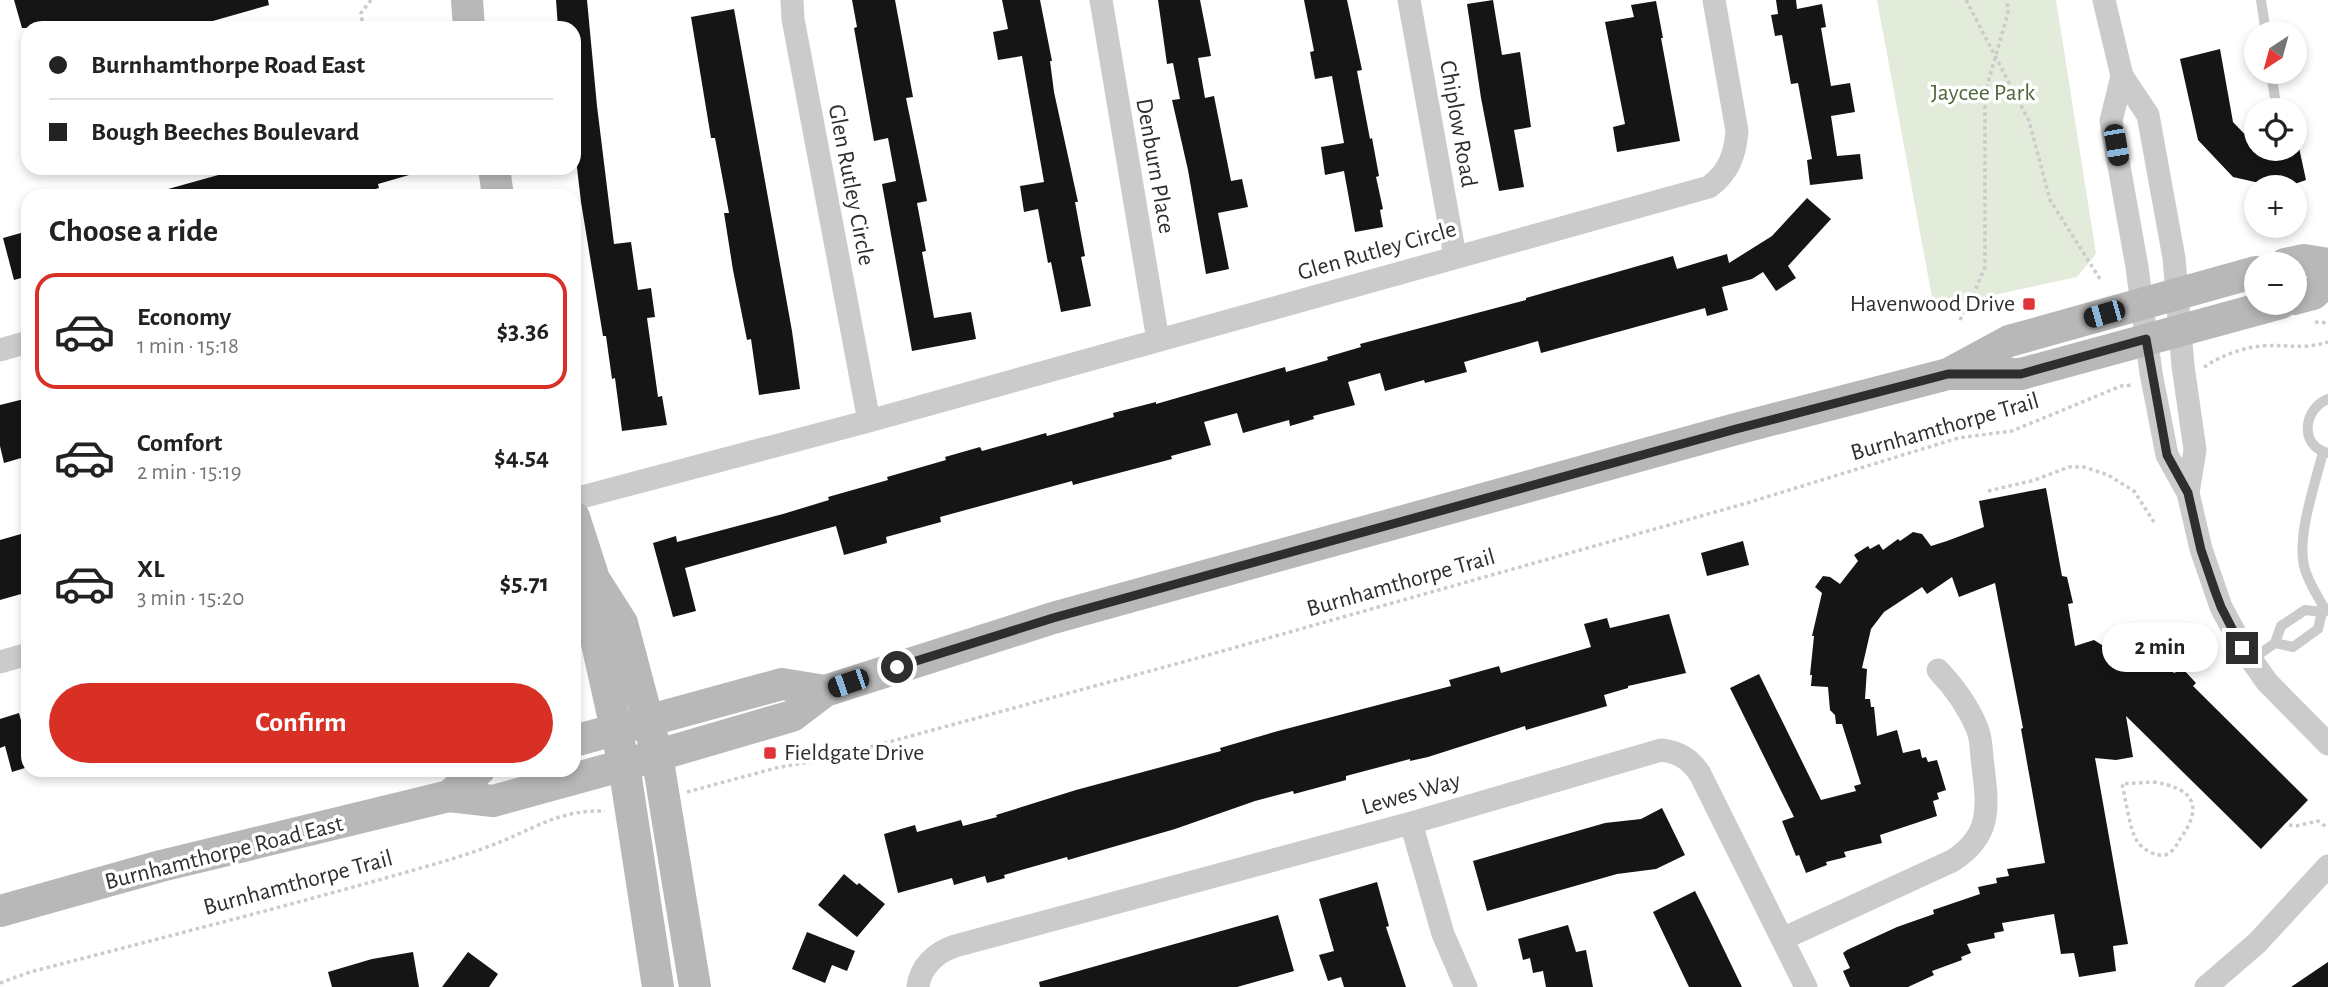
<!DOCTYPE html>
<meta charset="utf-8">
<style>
:root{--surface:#fff;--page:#f6f6f6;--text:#222;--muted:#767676;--line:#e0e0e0;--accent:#d93025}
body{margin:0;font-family:"Alegreya Sans",sans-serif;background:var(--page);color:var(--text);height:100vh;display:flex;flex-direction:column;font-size:26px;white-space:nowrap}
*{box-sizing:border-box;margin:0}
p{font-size:23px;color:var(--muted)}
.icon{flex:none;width:38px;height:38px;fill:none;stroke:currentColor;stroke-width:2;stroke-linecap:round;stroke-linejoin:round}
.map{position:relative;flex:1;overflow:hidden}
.panel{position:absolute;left:21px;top:189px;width:560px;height:588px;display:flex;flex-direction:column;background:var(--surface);border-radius:21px;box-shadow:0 4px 10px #0003}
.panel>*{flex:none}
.banner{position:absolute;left:21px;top:21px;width:560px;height:154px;border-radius:21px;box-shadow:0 4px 10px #0003;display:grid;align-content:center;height:154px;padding:0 28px;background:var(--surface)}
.needle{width:46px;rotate:216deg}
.buttons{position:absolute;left:2244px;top:21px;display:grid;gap:14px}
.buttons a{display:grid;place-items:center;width:63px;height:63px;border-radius:50%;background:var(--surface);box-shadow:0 4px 10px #0003;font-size:35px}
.end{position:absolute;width:32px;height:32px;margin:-16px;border:9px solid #2e2e2e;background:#fff;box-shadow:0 0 0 4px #fff}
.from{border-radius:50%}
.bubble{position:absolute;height:49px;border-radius:24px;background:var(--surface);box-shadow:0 4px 10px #0003;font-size:23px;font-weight:700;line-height:49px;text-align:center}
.car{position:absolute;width:21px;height:42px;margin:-21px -10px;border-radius:9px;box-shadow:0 0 5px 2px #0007;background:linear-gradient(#222 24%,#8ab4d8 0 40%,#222 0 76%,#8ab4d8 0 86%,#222 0)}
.banner b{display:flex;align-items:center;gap:24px;height:66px;font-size:26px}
.banner b+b{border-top:2px solid var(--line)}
.banner i{width:18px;height:18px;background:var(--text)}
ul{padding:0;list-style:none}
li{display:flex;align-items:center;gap:21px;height:116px;margin:0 14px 10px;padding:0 14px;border:4px solid transparent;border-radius:21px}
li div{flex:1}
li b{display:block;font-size:26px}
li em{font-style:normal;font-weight:700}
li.selected{border-color:var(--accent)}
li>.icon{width:63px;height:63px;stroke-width:1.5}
h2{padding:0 28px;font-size:32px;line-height:84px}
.button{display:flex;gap:14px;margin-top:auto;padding:14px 28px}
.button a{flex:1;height:80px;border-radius:42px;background:var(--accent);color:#fff;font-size:28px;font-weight:700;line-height:80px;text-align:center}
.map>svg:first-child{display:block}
.green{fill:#e3ebdb}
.building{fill:#151515}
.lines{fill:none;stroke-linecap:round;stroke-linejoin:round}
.path{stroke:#cbcbcb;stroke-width:3.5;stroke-dasharray:3.5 3.5;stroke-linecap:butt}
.lane{stroke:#cbcbcb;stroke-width:10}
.street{stroke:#cbcbcb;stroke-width:23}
.secondary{stroke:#b8b8b8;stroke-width:32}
.route{stroke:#2e2e2e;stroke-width:9}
.poi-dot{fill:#e03439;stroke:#fff;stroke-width:2.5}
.labels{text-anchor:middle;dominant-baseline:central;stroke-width:7;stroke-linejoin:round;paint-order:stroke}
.park-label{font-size:24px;fill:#4f683c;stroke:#fff}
.street-label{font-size:24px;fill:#2e2e2e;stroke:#fff}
.poi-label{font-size:24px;fill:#2e2e2e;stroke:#fff;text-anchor:end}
</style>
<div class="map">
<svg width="2328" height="987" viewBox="0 0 2328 987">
<rect width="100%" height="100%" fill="#fff"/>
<path class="green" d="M1877,0H2056L2096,254L2077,277L1934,308Z"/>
<path class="building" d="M14,0H268L269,5L188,28H22Z
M556,0H587L597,106L614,244L631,242L638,290L651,288L655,317L647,318L658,397L662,396L667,425L622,431L615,378L612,379L606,336H603L581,202L574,142V28H558Z
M852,0H895L913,97L906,98L927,201L917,203L926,251L922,252L934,318L971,312L976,339L912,351L882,184L896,181L888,138L874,141L854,28L857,27Z
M1002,0H1040L1052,61H1050L1054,92L1078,202H1075L1085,256L1081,257L1091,306L1061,312L1051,262L1048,263L1038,209L1024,212L1020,186L1044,182L1022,56L998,60L993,32L1008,29Z
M1158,0H1200L1211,56L1198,58L1205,98L1214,96L1231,181L1242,179L1248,207L1218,213L1229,269L1206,274L1188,170L1172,100L1180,99L1173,63L1167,64Z
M1304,0H1347L1362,70L1357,71L1370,139L1372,138L1379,176L1376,177L1383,209L1380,210L1383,227L1355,232L1344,171L1325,175L1321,147L1344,143L1332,76L1315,79L1310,52L1314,51Z
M1493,0L1502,55L1520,52L1531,127L1514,130L1524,187L1499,191L1481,98L1467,4Z
M1776,0H1796L1797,9L1822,4L1826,27L1821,28L1831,86L1850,83L1855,112L1831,116L1837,156L1860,154L1863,179L1810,185L1807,160L1812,159L1798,83L1791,84L1782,35L1775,36L1771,15L1778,14Z
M1656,1L1663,38H1661L1680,141L1617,152L1613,127L1625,124L1605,22L1634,17L1631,5Z
M734,9L792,331L800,389L759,395L751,339L747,340L733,270L724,213H729L715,138H711L691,17Z
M2220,49L2233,122L2256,146V149H2294V145L2298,143L2306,180L2286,187H2277L2233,177L2198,140L2180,59Z
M228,168H415L416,173L378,184L379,188L351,196H161V191L229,172Z
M1807,198L1831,219L1788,266L1796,278L1776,291L1763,272L1752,279L1722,287L1728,310L1707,316L1705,308L1541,353L1538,341L1464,362L1467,372L1425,383L1424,380L1385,391L1380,373L1348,382L1355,405L1313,416L1314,419L1290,426L1289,420L1243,433L1237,413L1204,422L1211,445L1171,456L1172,459L1073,485L1072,481L940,517L941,522L886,537L887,543L844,555L836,526L685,568L696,611L673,617L653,543L676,536L677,542L783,514L829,500L828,497L888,480L887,477L946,460L945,457L980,447L982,451L1046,433L1047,436L1114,417L1113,413L1156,402V404L1285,367L1286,372L1328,360L1327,357L1361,347L1360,344L1526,300V298L1673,256L1677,269L1727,254L1729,263L1772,236Z
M28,231V276L14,280L3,238Z
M28,398V432L22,433L28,456L4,463L0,446V405Z
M2046,488L2062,576L2067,577L2073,603L2068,604L2075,646L2094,640L2105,647L2136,642L2147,651L2151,650L2174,673L2183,669L2196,683L2193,686L2308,800L2261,849L2126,716L2133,757L2116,760L2095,758L2128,944L2113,946L2116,971L2079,977L2074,953L2061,954L2054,914L2002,923L2004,931L1994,933L1995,938L1967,944L1971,953L1961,957L1962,960L1932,971L1934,975L1908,987H1850L1843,971L1850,968L1843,953L1847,950L1897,927L1934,914L1933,910L1980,894L1978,887L1997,883L1996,878L2009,876L2007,869L2045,863L2021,729L2023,728L1995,583L1959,597L1952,577L1927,594L1922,587L1884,612L1871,629L1862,668L1867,669L1865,699H1870L1871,707H1874L1877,736L1897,730L1903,753L1920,749L1922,758L1926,757L1928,762L1937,760L1946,790L1937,793L1939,799L1933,801L1937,816L1880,835L1882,843L1844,852L1846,857L1826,862L1827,865L1806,873L1799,855L1796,856L1782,821L1794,817L1730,688L1759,674L1821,800L1856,791L1854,786L1861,784L1842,724H1836L1835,715L1830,710L1828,687L1811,686L1812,675H1810L1814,636H1812L1822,593L1815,587L1823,576L1830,577L1840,584L1858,561L1854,555L1868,546L1870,549L1879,544L1883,550L1898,539L1900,541L1913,532L1922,534L1931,546L1947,541L1984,527L1979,501Z
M28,532V592L0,600V540Z
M1743,541L1749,565L1707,576L1701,553Z
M1669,614L1686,673L1628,686V688L1604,695L1607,706L1526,730L1525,726L1428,757L1410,761V759L1346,776V780L1294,794L1293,791L1255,801L1175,829L1068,860L1067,857L1004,875L1005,878L987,883L985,876L954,885L952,878L898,893L884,834L915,825L917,832L961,820L963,826L997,817L996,815L1076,790L1221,751L1220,748L1278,731L1451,686L1449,680L1499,666L1501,673L1591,647L1584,624L1607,618L1610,628Z
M19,713L28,747V767L12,772L5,746L0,748V719Z
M1662,808L1685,855L1656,869L1617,874L1487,911L1473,861L1605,823L1641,819Z
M844,874L857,885L859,883L885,904L857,937L818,905Z
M1377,882L1389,926L1386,927L1406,987H1344L1341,977L1328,981L1319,955L1334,951L1319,899Z
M1695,891L1713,927L1742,987H1689L1653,912Z
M1278,915L1294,971L1237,987H1040L1039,982Z
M1568,925L1576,952L1586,950L1593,987H1546L1543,971L1533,973L1530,958L1523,960L1518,939Z
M807,932L855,951L847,971L832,965L825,983L792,969Z
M413,952L419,987H332L328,972L372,959Z
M468,952L498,974L489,987H442Z
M2328,962V987H2291Z"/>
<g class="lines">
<path class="path" d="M1966,0L2029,121L2050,200L2100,279
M363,28L361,13L371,0
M1960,320L1971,300L1985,267V93L2008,13L2007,0
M2315,322L2328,323
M2204,367C2221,356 2241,348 2261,346C2286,344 2302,350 2328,342
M1988,491L2035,480L2069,467H2084L2108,475L2134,491L2154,522
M2153,782C2194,788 2204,806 2180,839C2177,845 2172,853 2165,855C2156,857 2142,849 2137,841C2129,828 2126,799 2122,784Z
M687,792L776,768L830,758L1194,659L1747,503L1958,438L2012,431L2121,386L2133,385
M2289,825L2296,826L2318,821L2328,828
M0,983L30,972C169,936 308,901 445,861C465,855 486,848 505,840C542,824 563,810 605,811"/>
<path class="lane" d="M2261,0L2266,33
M2271,72L2276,105
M2328,399C2303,409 2299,446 2328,453
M2323,452C2315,485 2297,534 2304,566C2308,583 2318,596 2326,611
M2275,643L2293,647L2318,629L2322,612
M2251,660L2275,643L2281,626L2305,610L2322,612L2328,610"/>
<path class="street" d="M792,0L793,19L869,421
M1101,0L1158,340
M1409,0L1455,256
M2104,0L2122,76L2148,115L2174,258L2183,366L2195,450L2188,493
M2122,76L2111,121L2137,267L2151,373L2167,455L2188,493L2201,549L2221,607L2243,648L2267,682L2328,744
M0,350L28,342
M574,499L869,421L1709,187C1729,172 1735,155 1737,131L1714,0
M0,662L28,654
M1411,823L1443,934L1466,987
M1782,939L1952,861C1992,836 1988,807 1983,766C1981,754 1982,739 1977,728C1968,706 1954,687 1938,670
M918,987C920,967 936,952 955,946L1411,823L1661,750C1679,752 1690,759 1700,774L1806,987
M2206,987L2257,943L2328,866"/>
<path class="secondary" d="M467,0L469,28
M494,168L498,196
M2285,264L2304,260L2328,264
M2294,299L2313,294L2328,280
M1953,374H2021L2281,303
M574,517L594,579L622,623L657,755L695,987
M594,579V630L624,765L658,987
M574,741L782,684L825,691
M449,796L479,770
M0,911L161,866L449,796L493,801L624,765L792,716L825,691L1053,618L1736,429L1948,374L2009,341L2256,272"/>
</g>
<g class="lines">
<path class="route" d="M897,667L1053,618L1736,429L1948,374H2021L2146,339L2167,455L2188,493L2201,550L2215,591L2221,607L2242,648"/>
</g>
<g class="poi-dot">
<rect x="2022" y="297" width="14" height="14" rx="3.5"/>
<rect x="763" y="746" width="14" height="14" rx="3.5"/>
</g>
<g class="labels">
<g class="park-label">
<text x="1983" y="93">Jaycee Park</text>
</g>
<g class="street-label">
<text transform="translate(1458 124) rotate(80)">Chiplow Road</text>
<text transform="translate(1155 166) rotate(80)">Denburn Place</text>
<text transform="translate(851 185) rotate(79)">Glen Rutley Circle</text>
<text transform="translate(1377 251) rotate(-16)">Glen Rutley Circle</text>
<text transform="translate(1945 427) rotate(-16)">Burnhamthorpe Trail</text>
<text transform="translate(1401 583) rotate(-16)">Burnhamthorpe Trail</text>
<text transform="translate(1411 794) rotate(-16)">Lewes Way</text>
<text transform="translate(224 853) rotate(-14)">Burnhamthorpe Road East</text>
<text transform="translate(298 883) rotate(-15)">Burnhamthorpe Trail</text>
</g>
<g class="poi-label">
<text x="2015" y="304">Havenwood Drive</text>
<text x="784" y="753" text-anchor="start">Fieldgate Drive</text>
</g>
</g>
</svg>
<div class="buttons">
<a><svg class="needle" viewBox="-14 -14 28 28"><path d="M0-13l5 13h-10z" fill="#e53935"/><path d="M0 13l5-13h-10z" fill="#767676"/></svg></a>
<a><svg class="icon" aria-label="locate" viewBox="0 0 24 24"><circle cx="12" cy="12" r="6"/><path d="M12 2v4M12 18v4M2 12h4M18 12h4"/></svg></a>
<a>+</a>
<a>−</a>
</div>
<i class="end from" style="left:897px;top:667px"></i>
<i class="end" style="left:2242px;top:648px"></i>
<div class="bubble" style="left:2102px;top:623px;width:116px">2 min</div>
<i class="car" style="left:2116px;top:145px;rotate:170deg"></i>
<i class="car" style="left:2104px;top:314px;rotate:254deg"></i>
<i class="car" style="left:848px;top:683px;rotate:251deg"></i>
<div class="banner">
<b><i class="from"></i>Burnhamthorpe Road East</b>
<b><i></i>Bough Beeches Boulevard</b>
</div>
<section class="panel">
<h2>Choose a ride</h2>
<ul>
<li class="selected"><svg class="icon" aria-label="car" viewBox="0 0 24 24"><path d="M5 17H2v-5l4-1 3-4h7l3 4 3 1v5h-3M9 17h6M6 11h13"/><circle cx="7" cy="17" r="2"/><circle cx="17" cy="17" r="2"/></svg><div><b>Economy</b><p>1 min · 15:18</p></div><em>$3.36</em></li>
<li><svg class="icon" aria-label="car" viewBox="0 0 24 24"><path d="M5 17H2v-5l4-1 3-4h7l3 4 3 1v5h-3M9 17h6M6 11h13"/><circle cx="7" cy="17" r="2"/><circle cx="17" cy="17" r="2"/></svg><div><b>Comfort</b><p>2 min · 15:19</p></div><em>$4.54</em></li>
<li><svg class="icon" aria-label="car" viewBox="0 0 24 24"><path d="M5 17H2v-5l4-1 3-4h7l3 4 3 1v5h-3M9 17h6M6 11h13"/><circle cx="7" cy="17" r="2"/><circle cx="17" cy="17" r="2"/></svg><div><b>XL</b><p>3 min · 15:20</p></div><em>$5.71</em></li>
</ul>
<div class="button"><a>Confirm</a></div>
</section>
</div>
